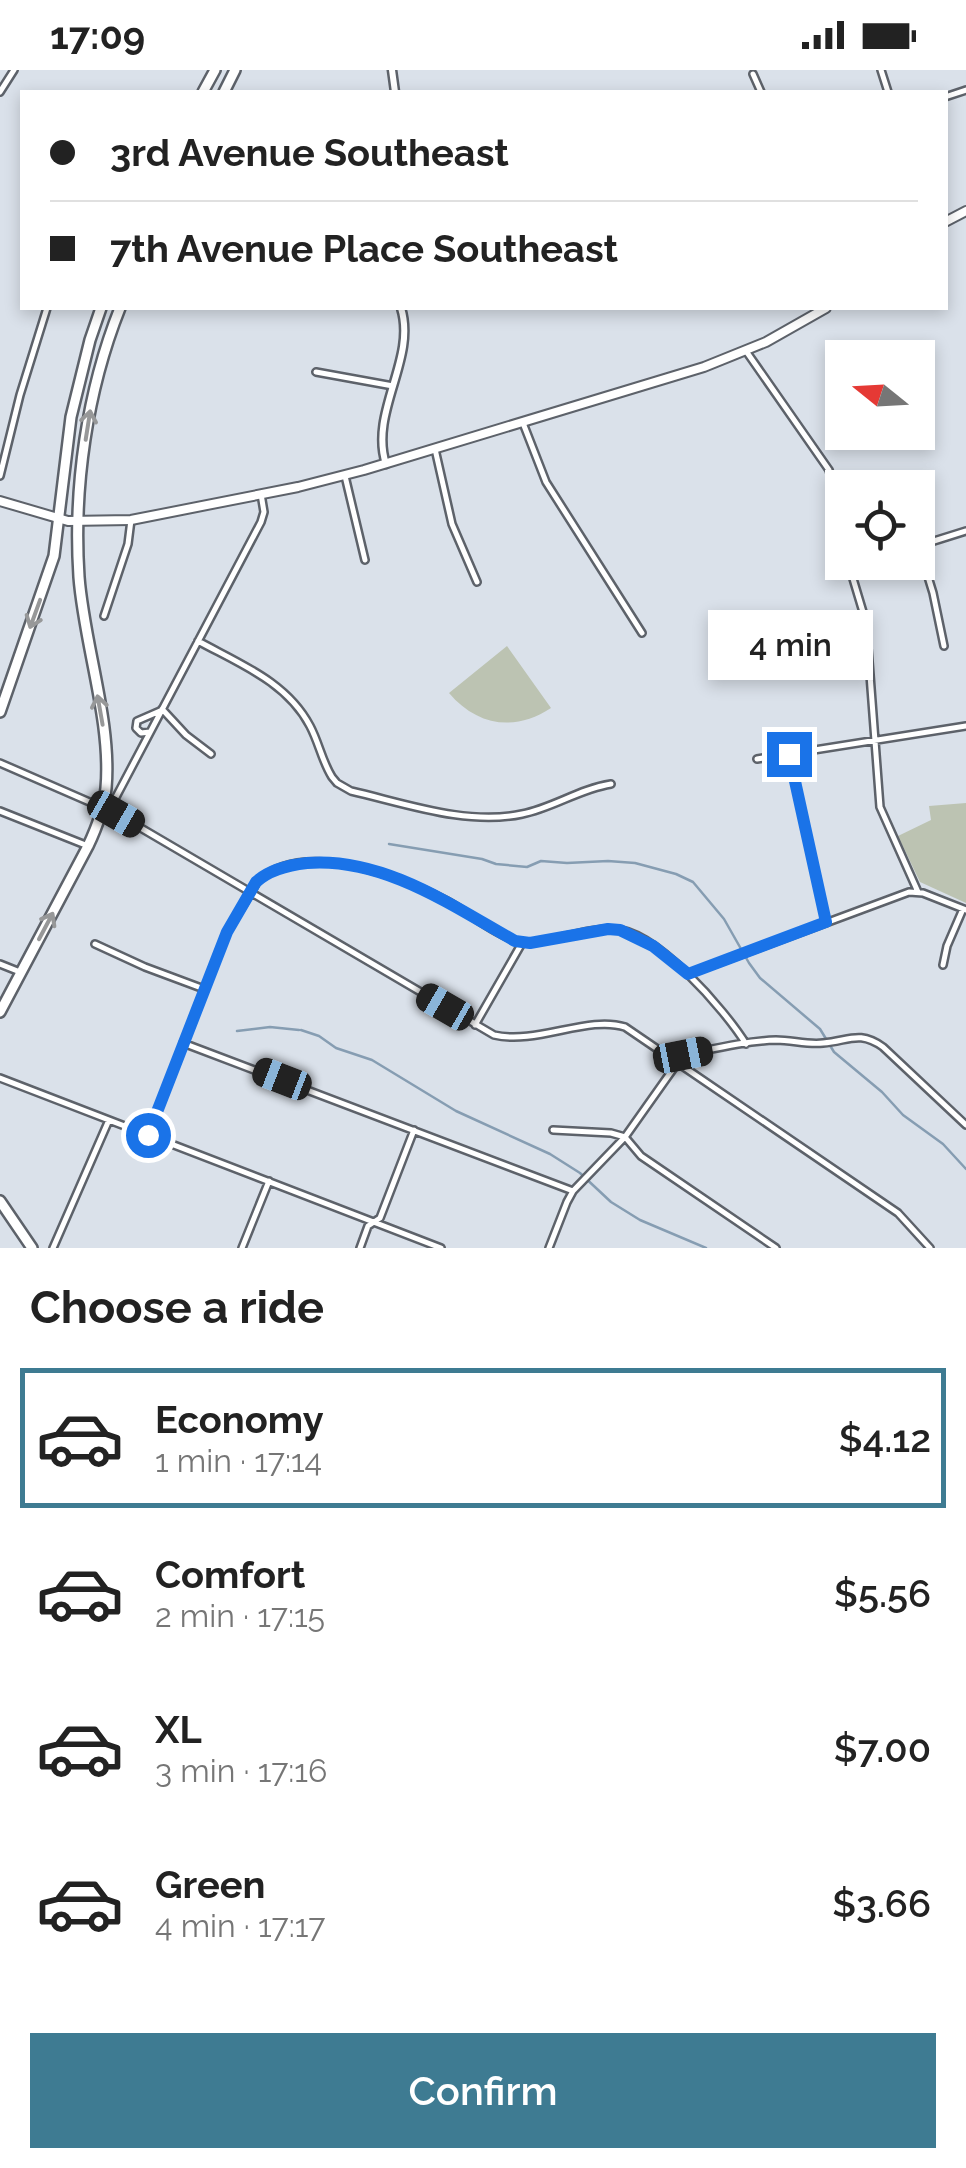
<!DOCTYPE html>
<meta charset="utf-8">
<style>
:root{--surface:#fff;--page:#f2f2f2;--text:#222;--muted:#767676;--line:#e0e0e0;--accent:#3e7b92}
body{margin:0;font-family:Raleway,sans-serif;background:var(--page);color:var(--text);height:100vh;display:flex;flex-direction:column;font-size:38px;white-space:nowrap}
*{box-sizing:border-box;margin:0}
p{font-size:32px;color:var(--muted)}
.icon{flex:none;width:55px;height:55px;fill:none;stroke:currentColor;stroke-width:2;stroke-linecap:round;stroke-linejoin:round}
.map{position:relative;height:1178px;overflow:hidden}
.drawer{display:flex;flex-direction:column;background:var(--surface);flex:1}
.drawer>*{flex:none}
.banner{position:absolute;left:20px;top:20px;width:928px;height:220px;border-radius:0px;box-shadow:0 5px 15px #0003;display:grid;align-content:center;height:220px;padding:0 30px;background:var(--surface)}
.needle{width:65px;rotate:288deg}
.tools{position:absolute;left:825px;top:270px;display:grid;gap:20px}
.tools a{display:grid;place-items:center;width:110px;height:110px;border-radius:0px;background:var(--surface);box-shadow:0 5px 15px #0003;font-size:50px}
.end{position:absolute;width:45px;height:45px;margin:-22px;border:12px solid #1a73e8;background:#fff;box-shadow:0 0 0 5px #fff}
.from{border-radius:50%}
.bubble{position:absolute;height:70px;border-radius:0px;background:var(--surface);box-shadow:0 5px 15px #0003;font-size:32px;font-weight:600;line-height:70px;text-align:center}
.car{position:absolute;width:30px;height:60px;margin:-30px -15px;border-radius:12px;box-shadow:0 0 8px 2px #0007;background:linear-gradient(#222 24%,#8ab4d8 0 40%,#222 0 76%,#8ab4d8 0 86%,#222 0)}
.banner b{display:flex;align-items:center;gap:35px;height:95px;font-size:38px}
.banner b+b{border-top:2px solid var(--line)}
.banner i{width:25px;height:25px;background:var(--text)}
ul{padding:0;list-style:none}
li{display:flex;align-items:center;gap:30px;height:140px;margin:0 20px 15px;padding:0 10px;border:5px solid transparent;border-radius:0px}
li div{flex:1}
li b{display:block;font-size:38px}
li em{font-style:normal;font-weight:600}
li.current{border-color:var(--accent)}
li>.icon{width:90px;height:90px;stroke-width:1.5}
h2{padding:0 30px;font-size:45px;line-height:120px}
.cta{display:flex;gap:20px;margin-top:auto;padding:20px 30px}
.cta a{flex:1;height:115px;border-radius:0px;background:var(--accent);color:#fff;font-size:40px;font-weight:600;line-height:115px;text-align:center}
.status{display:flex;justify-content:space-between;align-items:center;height:70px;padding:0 50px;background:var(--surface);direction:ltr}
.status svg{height:28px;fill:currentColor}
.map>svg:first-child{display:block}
.green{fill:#bcc3b2}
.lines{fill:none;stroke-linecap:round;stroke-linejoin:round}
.stream{stroke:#869db2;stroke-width:2.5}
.minor-casing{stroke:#5d626a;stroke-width:10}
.tertiary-casing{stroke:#5d626a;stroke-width:11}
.secondary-casing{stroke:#5d626a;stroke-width:12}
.primary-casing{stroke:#5d626a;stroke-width:14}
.minor{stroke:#fff;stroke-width:5}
.tertiary{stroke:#fff;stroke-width:6}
.secondary{stroke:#fff;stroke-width:8}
.primary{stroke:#fff;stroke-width:9}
.oneway{stroke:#979899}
.route{stroke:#1a73e8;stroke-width:12}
</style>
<div class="status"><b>17:09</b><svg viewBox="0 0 49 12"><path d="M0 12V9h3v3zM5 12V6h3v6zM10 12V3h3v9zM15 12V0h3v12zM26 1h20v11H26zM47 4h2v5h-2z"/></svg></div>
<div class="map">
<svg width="966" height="1178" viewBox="0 0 966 1178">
<rect width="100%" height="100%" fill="#dae1ea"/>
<path class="green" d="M507,576L551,638C515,662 477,656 449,623Z
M966,733V833L920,812L898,766L931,750L929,736Z"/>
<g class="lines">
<path class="stream" d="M389,774L482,789L496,794L527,797L541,791L567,793L608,791L635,793L676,804L693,812L724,849L749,893L760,908L820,959L834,982L882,1022L903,1045L943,1074L966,1099
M301,960L319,966L336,978L372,990L456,1041L550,1084L580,1103L611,1132L640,1150L706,1178
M237,961L270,957L299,960"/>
<defs>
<path id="minor" d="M881,0L888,22
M753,4L761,22
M0,22L14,0
M945,27L966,20
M746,281L829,400C838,425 835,452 842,477
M316,302L393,316
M523,353L546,412L642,563
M435,379L452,454L477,512
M0,406L20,325L47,238
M345,406L365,490
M897,408L900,418
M918,474L933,523L944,576
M918,476L966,461
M848,492L866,552L880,737L918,822
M104,546L128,474L131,450
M198,571C240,594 287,612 310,656C319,673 322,691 332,707L337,713L351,721C404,733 467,756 522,744C553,738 579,719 611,714
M162,639L186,665L211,684
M150,662L141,663L136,658L137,651L160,641
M789,684L826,852
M757,689L966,656
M0,693L117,744L494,965C537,975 588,945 625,957L898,1143L930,1178
M105,736L116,727L261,452L264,442L261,424
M0,741L88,776
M95,874L145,897L204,919
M0,894L20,902
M943,895L947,876L963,839
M688,904L909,822L923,823L966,840
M475,955L522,873
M183,973L573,1121
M0,1008L441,1178
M553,1060L611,1063L625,1067L641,1086L776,1178
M148,1065L227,862L257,812C302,768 401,806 447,831C471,844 495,865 522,873C553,873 583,858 614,859C656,860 725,940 746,974
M53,1178L109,1050
M242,1178L269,1111
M360,1178L368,1156L380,1148L414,1060
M549,1178L567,1132L573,1121L625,1067L683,985C713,979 745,971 776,970C792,970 808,975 823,973C849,971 859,960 883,977L966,1055"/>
<path id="tertiary" d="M392,0L395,22
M386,394C369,342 417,289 401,238"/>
<path id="secondary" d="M945,152L966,141
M0,431L68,451L131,450L298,417L364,400L704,297L766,272L826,238"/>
<path id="primary" d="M203,22L215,0
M224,22L235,0
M0,642L54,486L71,347L90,270L101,238
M0,942L88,776C97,757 104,739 106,718C112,652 84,574 79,507C73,417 87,321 120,238
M0,1131L32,1178"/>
</defs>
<use href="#minor" class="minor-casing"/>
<use href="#tertiary" class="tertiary-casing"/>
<use href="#secondary" class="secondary-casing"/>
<use href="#primary" class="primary-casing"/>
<use href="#minor" class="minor"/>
<use href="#tertiary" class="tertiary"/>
<use href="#secondary" class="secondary"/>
<use href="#primary" class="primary"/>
</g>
<defs><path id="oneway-shaft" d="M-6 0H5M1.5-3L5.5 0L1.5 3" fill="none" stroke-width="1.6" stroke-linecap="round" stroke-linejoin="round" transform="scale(2.5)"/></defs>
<g class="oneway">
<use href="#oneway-shaft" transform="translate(88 355) rotate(-81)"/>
<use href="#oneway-shaft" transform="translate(35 544) rotate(110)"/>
<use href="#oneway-shaft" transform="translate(100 640) rotate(-100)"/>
<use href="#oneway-shaft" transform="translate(46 856) rotate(-62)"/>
</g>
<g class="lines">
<path class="route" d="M148,1065L227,862L256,812C270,799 289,795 307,793C383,787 451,835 515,871L530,873L608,859L620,860L653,876L688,904L826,852L789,684"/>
</g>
</svg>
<div class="tools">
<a><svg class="needle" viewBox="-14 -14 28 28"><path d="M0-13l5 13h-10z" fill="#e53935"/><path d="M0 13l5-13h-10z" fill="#767676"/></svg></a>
<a><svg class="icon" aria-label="locate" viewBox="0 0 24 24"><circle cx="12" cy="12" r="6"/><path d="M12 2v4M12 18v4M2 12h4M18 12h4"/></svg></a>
</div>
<i class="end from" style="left:148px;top:1065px"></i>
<i class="end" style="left:789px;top:684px"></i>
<div class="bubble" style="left:708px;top:540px;width:165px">4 min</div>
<i class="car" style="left:116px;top:744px;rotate:120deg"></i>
<i class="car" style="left:445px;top:937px;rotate:300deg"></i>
<i class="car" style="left:683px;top:985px;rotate:79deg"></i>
<i class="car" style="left:282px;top:1009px;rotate:291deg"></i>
<div class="banner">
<b><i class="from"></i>3rd Avenue Southeast</b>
<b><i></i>7th Avenue Place Southeast</b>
</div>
</div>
<section class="drawer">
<h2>Choose a ride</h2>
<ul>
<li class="current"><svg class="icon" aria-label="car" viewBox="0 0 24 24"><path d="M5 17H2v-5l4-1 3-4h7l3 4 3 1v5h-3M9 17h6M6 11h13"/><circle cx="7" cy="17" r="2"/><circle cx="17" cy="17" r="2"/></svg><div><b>Economy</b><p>1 min · 17:14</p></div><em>$4.12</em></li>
<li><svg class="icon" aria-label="car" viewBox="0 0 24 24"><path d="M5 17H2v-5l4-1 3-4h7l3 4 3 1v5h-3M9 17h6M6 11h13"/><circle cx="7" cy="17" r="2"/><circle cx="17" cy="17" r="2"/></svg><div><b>Comfort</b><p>2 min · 17:15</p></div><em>$5.56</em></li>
<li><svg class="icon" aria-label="car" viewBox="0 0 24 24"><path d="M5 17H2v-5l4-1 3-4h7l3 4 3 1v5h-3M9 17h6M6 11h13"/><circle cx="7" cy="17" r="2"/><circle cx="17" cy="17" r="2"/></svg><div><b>XL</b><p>3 min · 17:16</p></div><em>$7.00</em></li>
<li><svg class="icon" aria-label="car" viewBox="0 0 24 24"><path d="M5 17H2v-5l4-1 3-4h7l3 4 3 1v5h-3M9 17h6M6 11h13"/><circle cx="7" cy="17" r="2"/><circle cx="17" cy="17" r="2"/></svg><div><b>Green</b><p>4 min · 17:17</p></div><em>$3.66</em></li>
</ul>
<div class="cta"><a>Confirm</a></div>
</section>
